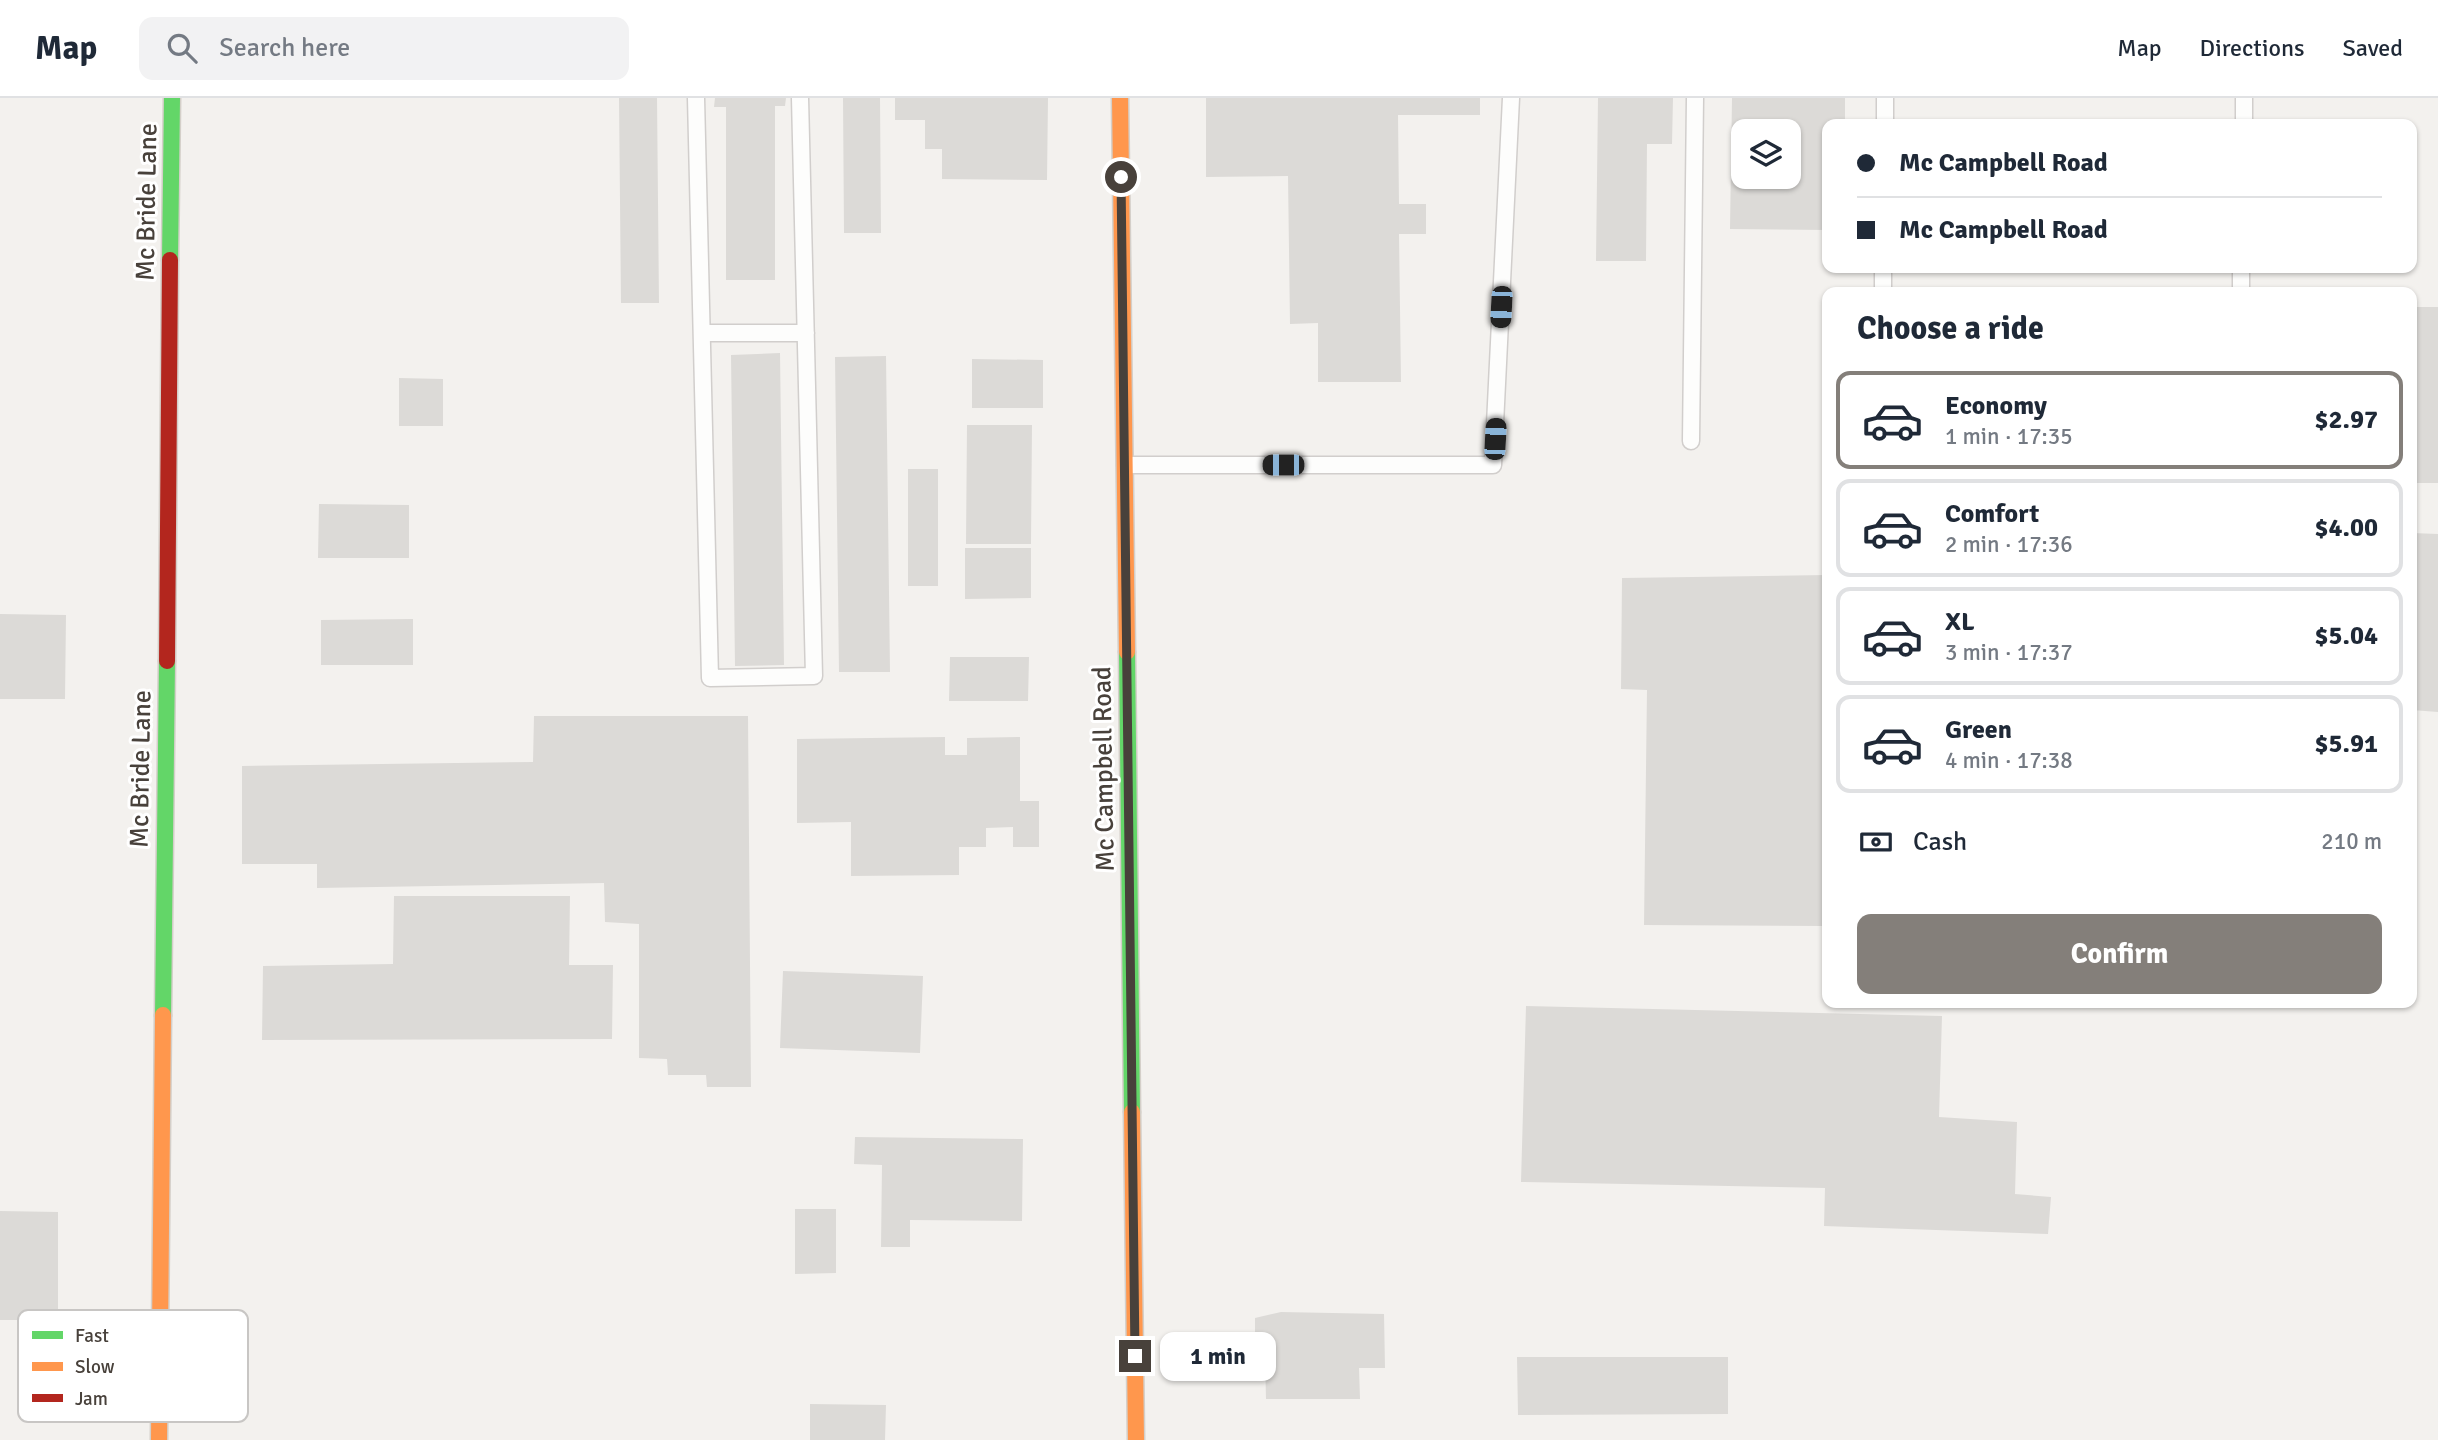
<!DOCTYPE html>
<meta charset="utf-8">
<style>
:root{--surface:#fff;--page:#f2f2f3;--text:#1f2937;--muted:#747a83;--line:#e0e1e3;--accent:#847f7a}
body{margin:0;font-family:Signika,sans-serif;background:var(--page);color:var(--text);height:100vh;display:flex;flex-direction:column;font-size:26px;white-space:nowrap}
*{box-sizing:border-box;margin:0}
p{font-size:23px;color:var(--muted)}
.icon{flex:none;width:38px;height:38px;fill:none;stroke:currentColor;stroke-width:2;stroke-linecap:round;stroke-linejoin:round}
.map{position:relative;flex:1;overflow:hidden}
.side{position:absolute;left:1822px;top:189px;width:595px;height:721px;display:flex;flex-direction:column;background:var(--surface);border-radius:14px;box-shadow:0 2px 5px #0004}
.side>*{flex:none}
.banner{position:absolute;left:1822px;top:21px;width:595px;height:154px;border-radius:14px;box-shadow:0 2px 5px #0004;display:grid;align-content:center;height:154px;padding:0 35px;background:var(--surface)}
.fabs{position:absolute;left:1731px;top:21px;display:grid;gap:14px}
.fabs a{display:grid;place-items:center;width:70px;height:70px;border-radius:14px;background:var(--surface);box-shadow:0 2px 5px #0004;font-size:35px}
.end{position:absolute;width:32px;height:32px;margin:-16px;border:9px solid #48413b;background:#fff;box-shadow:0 0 0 4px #fff}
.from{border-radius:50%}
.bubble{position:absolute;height:49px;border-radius:14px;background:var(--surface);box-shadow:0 2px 5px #0004;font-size:23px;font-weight:700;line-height:49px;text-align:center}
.car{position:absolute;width:21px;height:42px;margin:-21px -10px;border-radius:9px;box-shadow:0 0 5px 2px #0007;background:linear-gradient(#222 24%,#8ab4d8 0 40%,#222 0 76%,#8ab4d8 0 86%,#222 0)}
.banner b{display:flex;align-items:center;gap:24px;height:66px;font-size:26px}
.banner b+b{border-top:2px solid var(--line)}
.banner i{width:18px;height:18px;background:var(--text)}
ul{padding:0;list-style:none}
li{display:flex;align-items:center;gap:21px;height:98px;margin:0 14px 10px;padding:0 21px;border:4px solid var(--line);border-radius:14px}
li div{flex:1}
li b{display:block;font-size:26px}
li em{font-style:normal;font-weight:700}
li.on{border-color:var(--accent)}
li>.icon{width:63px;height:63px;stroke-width:1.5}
h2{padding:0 35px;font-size:32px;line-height:84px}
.pay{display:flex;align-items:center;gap:18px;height:77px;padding:0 35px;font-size:26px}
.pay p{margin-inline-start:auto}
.primary-button{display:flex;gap:14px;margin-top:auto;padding:14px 35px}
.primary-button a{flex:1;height:80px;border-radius:14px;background:var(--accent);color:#fff;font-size:28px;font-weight:700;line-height:80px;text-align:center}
header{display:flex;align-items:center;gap:42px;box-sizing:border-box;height:98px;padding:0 35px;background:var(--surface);border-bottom:2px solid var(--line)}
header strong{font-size:33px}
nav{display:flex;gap:38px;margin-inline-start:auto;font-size:24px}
.search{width:490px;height:63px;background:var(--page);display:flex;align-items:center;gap:18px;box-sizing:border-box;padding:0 24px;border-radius:14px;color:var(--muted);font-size:26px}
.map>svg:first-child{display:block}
.building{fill:#dcdad7;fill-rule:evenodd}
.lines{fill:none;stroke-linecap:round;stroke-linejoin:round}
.lane-casing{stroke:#d1cecc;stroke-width:19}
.fast-casing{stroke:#d4cfc9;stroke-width:19}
.slow-casing{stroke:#d4cfc9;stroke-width:19}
.jam-casing{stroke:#d4cfc9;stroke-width:19}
.lane{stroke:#fdfdfc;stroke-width:16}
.fast{stroke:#63d668;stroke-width:16}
.slow{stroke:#ff974d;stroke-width:16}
.jam{stroke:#b3261e;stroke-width:16}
.route{stroke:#48413b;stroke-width:9}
.labels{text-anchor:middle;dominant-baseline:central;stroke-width:6;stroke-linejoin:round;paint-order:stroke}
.street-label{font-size:26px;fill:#48413b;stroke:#fff}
.key{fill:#fff;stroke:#c8c6c4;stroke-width:2}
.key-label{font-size:19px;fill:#48413b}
</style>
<header>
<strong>Map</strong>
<div class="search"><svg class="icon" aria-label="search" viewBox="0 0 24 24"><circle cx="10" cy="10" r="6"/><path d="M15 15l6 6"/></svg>Search here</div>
<nav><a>Map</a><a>Directions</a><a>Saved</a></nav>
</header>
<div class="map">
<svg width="2438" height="1342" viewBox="0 0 2438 1342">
<rect width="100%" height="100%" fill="#f3f1ee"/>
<path class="building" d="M619,0H657L659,205H621Z
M715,0H786L785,8H775V182H726V9H714Z
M843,0H880L881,135H844Z
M895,0H1048L1047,82L942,81V51H925V22H895Z
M1206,0H1480V17H1398L1399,106H1426V136H1399L1401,284H1318V225L1290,226L1288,78L1206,79Z
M1598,0H1673L1672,46H1647L1646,163H1596Z
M1732,0H1845V26H1827V132L1730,131ZM1743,33H1788V79H1743Z
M2412,209H2438V385H2412Z
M780,255L784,567L735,568L731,257Z
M886,258L890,574H839L835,259Z
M972,261L1043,262V310H972Z
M399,280L443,281V328H399Z
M967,327H1032L1031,446H966Z
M908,371H938V488H908Z
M319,406L409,407V460H318Z
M2412,435L2438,436V614L2412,612Z
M965,450H1031V500L965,501Z
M1827,477L1823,828L1644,827L1647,592L1621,591L1622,480Z
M0,516L66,517L65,601H0Z
M413,521V567H321V522Z
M950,559H1029L1028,603H949Z
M534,618H748L751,989H707L706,977H668L667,961L639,960V826L605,824L604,785L317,790V766H242V668L533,664Z
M945,639V657H967V640L1020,639V703H1039V749H1013V729L986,730V749H959V777L851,778V724L797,725V641Z
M394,798H570L569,867H613L612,941L262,942L263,868L393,866Z
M783,873L923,878L920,955L780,950Z
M1526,908L1942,918L1939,1019L2017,1024L2015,1096L2051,1099L2048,1136L1824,1128L1825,1090L1521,1084Z
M855,1039L1023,1041L1022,1123L910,1122V1149H881L882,1067L854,1066Z
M795,1111H836V1175L795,1176Z
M0,1113L58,1114V1222H0Z
M1281,1214L1384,1216L1385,1270H1359L1360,1301H1266L1265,1261H1255V1220Z
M1517,1259H1728V1316L1518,1317Z
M810,1306L886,1307L885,1342H810Z"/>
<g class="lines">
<defs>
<path id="lane" d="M696,0L710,580L814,578L800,0
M1885,26V0
M2244,26V0
M1883,194V170
M2241,194V170
M702,235H806
M1691,343L1695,0
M1125,367H1493L1511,0"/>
<path id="fast" d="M170,162L172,0
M1127,554L1132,1014
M163,917L167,563"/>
<path id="slow" d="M1120,0L1127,554
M1132,1014L1136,1342
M159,1342L163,917"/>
<path id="jam" d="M167,563L170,162"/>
</defs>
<use href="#lane" class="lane-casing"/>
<use href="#fast" class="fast-casing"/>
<use href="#slow" class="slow-casing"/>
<use href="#jam" class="jam-casing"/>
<use href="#lane" class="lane"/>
<use href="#fast" class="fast"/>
<use href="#slow" class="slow"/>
<use href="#jam" class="jam"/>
</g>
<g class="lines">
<path class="route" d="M1121,79L1135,1258"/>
</g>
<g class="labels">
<g class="street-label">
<text transform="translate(147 104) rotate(-89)">Mc Bride Lane</text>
<text transform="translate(141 671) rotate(-89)">Mc Bride Lane</text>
<text transform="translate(1104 671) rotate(-91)">Mc Campbell Road</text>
</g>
</g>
<rect x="18" y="1212" width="230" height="112" rx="10" class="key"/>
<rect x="32" y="1233" width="31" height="8" fill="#63d668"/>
<rect x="32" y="1264" width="31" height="9" fill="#ff974d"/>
<rect x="32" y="1296" width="31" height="8" fill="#b3261e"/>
<g class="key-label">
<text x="75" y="1244">Fast</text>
<text x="75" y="1275">Slow</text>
<text x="75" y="1307">Jam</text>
</g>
</svg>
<div class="fabs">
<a><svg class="icon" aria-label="layers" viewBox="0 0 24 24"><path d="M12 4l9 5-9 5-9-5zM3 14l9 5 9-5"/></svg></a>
</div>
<i class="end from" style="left:1121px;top:79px"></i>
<i class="end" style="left:1135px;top:1258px"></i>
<div class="bubble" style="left:1160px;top:1234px;width:116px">1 min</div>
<i class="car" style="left:1501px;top:209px;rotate:183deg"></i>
<i class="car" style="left:1495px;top:341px;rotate:3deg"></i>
<i class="car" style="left:1283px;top:367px;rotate:270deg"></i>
<div class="banner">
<b><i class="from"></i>Mc Campbell Road</b>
<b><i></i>Mc Campbell Road</b>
</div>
<section class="side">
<h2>Choose a ride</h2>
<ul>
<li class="on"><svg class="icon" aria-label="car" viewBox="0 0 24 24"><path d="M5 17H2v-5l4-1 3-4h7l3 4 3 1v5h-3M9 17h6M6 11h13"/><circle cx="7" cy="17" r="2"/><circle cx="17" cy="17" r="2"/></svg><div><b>Economy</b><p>1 min · 17:35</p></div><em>$2.97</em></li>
<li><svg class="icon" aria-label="car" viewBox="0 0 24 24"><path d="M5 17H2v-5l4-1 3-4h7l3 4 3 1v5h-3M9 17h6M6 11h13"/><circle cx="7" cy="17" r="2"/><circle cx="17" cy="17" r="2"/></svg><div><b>Comfort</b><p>2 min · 17:36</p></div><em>$4.00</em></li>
<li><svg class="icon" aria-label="car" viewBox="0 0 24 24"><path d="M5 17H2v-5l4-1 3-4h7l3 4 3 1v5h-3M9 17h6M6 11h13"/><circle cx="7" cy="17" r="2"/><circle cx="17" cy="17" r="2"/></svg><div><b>XL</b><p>3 min · 17:37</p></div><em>$5.04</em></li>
<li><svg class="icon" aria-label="car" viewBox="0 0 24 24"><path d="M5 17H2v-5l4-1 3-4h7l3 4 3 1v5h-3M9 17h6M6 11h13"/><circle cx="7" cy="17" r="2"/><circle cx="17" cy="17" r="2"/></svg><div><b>Green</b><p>4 min · 17:38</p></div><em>$5.91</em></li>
</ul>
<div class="pay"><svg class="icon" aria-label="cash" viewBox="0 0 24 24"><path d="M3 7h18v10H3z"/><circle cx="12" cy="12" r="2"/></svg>Cash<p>210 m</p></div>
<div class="primary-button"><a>Confirm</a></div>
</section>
</div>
